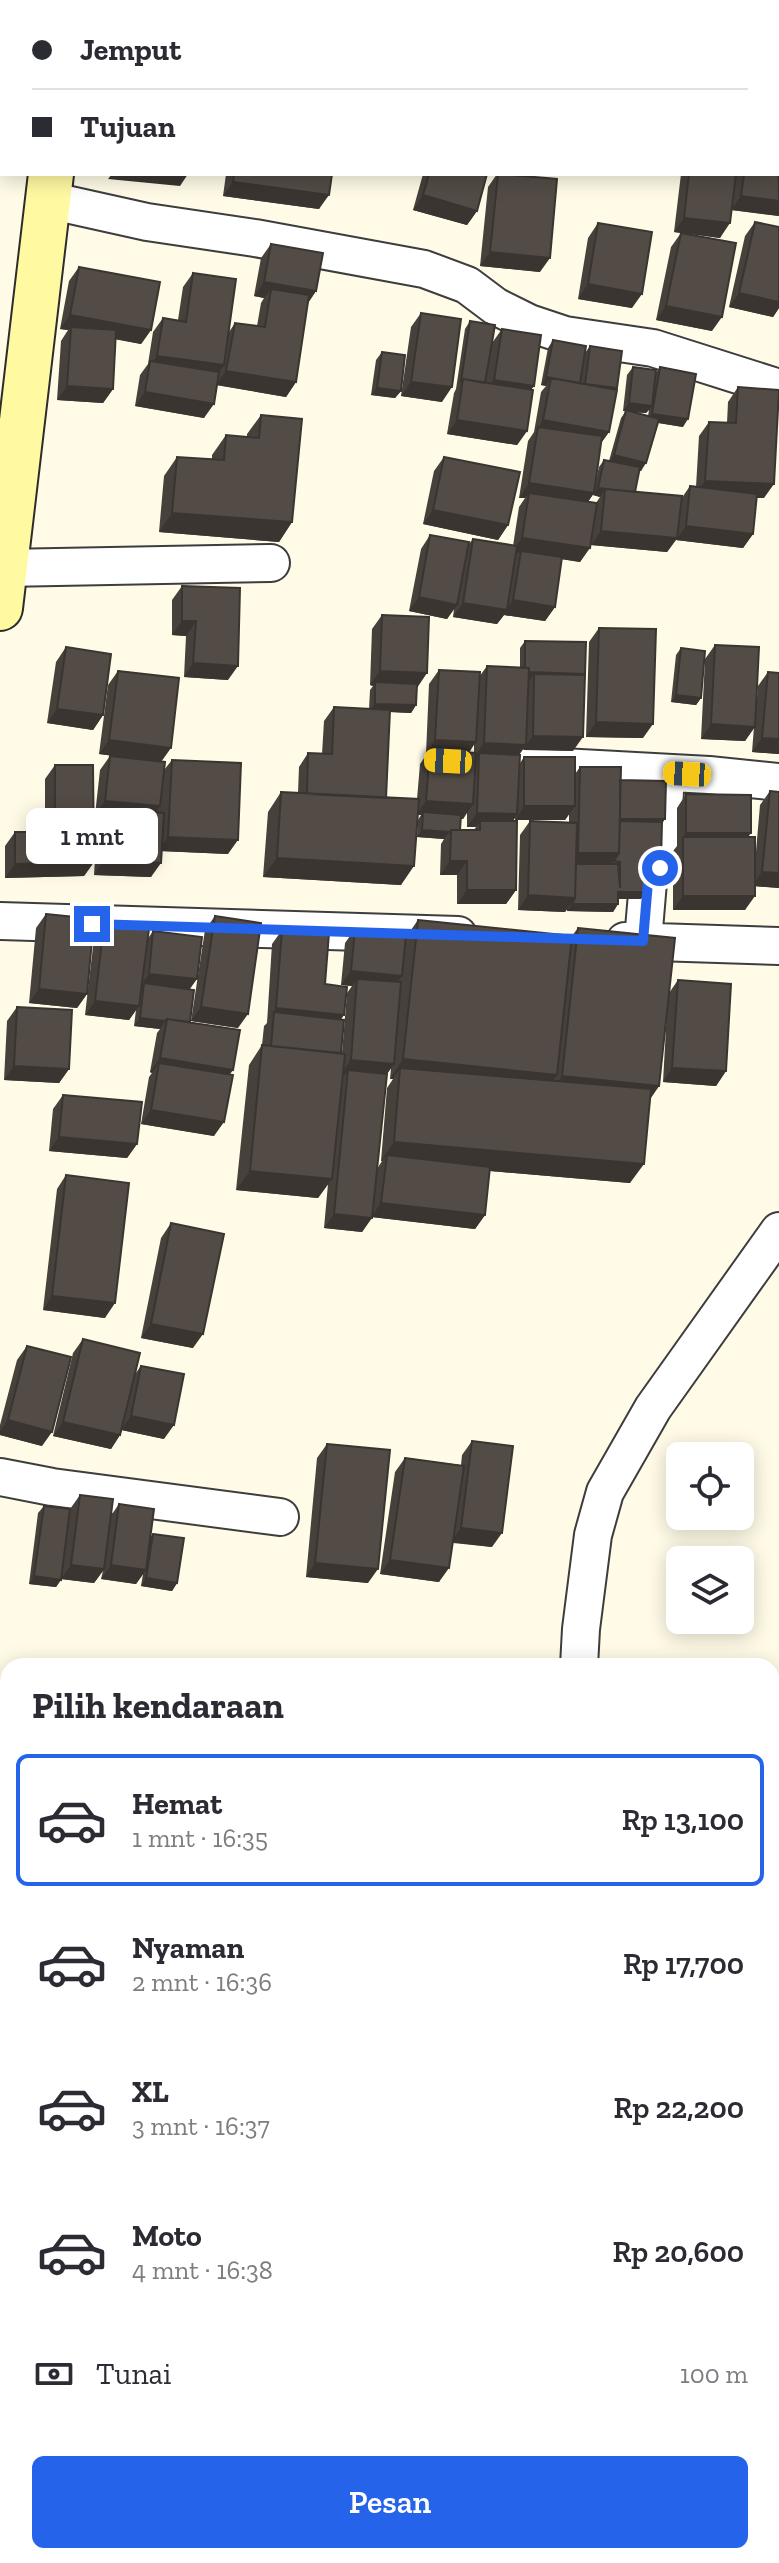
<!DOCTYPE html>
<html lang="id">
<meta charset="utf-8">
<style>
:root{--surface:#fff;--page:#f2f2f3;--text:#2b2b33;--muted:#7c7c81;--line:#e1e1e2;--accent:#2563eb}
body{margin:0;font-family:"Zilla Slab",serif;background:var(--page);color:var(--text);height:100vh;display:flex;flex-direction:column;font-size:30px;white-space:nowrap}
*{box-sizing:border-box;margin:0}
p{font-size:26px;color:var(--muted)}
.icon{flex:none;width:44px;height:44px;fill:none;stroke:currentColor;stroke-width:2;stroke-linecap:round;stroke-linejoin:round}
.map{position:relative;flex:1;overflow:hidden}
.drawer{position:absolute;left:0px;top:1658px;width:780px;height:906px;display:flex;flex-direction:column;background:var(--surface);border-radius:24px 24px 0 0;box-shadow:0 4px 20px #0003}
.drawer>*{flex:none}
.top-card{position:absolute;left:0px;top:0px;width:780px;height:176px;box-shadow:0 4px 20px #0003;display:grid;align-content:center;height:176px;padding:0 32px;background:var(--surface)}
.controls{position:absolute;left:666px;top:1442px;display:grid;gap:16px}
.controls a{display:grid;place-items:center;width:88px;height:88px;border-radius:12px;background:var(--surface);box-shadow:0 4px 20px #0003;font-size:40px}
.end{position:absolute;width:36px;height:36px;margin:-18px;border:10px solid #2563eb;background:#fff;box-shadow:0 0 0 4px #fff}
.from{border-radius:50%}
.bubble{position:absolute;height:56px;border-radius:12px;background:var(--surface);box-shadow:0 4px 20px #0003;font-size:26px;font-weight:600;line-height:56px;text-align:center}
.car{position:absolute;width:24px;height:48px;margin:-24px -12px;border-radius:10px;box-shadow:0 0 6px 2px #0007;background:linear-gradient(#f5c518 24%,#345 0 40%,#f5c518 0 76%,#345 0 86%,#f5c518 0)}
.top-card b{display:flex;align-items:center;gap:28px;height:76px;font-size:30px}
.top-card b+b{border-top:2px solid var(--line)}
.top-card i{width:20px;height:20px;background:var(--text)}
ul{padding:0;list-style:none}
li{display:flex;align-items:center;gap:24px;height:132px;margin:0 16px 12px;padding:0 16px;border:4px solid transparent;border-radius:12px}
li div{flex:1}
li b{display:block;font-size:30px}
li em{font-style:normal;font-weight:600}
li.on{border-color:var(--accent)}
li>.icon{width:72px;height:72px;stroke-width:1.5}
h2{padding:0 32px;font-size:36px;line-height:96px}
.pay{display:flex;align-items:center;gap:20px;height:88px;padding:0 32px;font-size:30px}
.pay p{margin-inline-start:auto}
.cta{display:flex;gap:16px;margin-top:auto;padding:16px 32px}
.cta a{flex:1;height:92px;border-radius:12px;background:var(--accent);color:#fff;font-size:32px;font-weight:600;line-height:92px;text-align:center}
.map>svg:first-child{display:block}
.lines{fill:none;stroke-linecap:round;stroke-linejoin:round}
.minor-casing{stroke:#3d3d3d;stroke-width:40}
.secondary-casing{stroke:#2c2c2c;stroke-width:48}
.minor{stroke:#fff;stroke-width:36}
.secondary{stroke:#fff9a2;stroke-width:44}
.wall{fill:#47413c;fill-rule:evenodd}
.shaded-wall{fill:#3a3531}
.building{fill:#534c46;stroke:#3a3531;stroke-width:2}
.route{stroke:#2563eb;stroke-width:10}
</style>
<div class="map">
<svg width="779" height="2563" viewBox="0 0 779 2563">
<rect width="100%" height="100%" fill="#fffbe7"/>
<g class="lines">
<defs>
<path id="minor" d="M48,200L147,222L255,238L424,269L467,285L495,306L529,323L565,335L653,348L779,388
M4,568L271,563
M525,765L709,775L779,782
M0,921L458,935
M625,941L779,946
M643,941L648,882L661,863L666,773
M0,1477L52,1487L280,1517
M579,1666L581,1629L593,1535L605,1492L653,1408L779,1231
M0,1937H8
M0,2246L8,2248
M0,2413L8,2416
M569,2556V2563"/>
<path id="secondary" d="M67,2L68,0
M0,608L51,174"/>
</defs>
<use href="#minor" class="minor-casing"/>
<use href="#secondary" class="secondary-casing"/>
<use href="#minor" class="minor"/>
<use href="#secondary" class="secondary"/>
</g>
<path class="wall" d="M779,48V216L732,210L720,238L685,233L712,331L656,320L671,247L681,233L674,232L681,174H778Z
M226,174H332L319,209L223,196Z
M423,174H487L477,211L467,225L413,210Z
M497,174H509L540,272L480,266L488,187Z
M755,222L779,227V308L773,317L729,307L745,236Z
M598,223L632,308L578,299L588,238Z
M271,244L316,291L308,303L296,382L286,397L217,385L204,418L135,406L140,375L148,364L153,332L163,318L178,320L183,287L193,273L229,332L235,323L257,326L261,303L264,298L254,296L261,258Z
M79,267L151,330L141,344L116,339L113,389L103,403L57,400L61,341L68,330L60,329L69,281Z
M421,313L442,402L401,396L411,327Z
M470,321L492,343L502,329L531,390L527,431L517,445L447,434L454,393L456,389L465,329Z
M553,340L585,353L590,346L616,389L609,432L601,443L594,489L599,467L604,460L609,461L621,418L626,411H623L627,375L633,367L655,374L660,367L683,427L658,423L641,471L639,470L635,492L681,499L690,486L696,487L699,436L709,422L727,423L728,402L738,387L764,498H757L753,534L743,548L676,540L667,552L591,545L580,562L562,559L555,607L545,621L504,615L497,624L453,617L454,609L447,619L409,611L421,549L430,535L468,545L473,539L513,546L519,507L525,498H519L528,441L534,432L541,392L546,386L541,385L548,348ZM649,410L648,416L632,412L646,413ZM594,493L593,495L600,497L596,503L588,502Z
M382,352L401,391L395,398L371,395L376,360Z
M261,415L292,522L279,542L159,532L164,476L177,457L212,459V455L226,435L247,437V434Z
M444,457L508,525L498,540L423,524L434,471Z
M182,586L228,680L184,677L186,636L172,635V600Z
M382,615L417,687L416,705L411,713L390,712L386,798L417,799L420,764L427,754H426L429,684L439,670L479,677L487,666L520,667V648L525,641L573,751L523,749L519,755L520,763L524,757L575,774L580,767L620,780L661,825L656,870H647L641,899H618V904L613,912L567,911V909L565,912L518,910L520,835L530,821L569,822V814L565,820H515V818L513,821L516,890L506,904H457V875H440L441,844L444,839L417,837L418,820L421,815H418L401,885L263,877L268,812L281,792L298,793L299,767L308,753L322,754L324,721L334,707L369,709L370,690L373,686L370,685L372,629ZM474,744V753H469ZM467,812V827H476L474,830H460L461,818L463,819Z
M599,628L643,738L586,737L589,642Z
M715,645L755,722L758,686L768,672L779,673V754L752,752L754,727L745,741L701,739L705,659Z
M66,647L103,715L93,730L47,723L56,662Z
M681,648L701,698L696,705L671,702L676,655Z
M118,671L164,770L172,760L228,854L162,851L151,877L94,875L97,823L103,816L95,815L100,770L110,756L138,759L99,754L108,685Z
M55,765L94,862L84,876L5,878V846L15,832H26V827L36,813L45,812V779Z
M770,791L779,888L755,886L745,910H673V851L677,846V808L686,794L748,837L755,863L760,805Z
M46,914L87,994L77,1008L29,1003L36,928Z
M215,916L238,1028L191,1021L205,930Z
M418,920L571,937L578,928L669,993L678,980L726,1071L716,1086L663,1082L667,1010L659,1086L650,1099L630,1183L490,1171L485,1215L475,1229L372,1217L362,1232L324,1228L328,1184L318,1198L236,1190L249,1065L262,1045L264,1026L267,1023L272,944L282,930L325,984L341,1019V1053H342L347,993L352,986L341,985L345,943L355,929L406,937ZM391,1068L390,1079H393L387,1088L381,1161H382L377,1169L387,1074Z
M104,924L147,940L153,931L190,989V1022L230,1074L214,1136L141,1124L149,1077L152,1073L150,1072L157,1033L160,1029L134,1026L136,1010L129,1020L85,1015L94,938Z
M17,1007L69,1069L59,1083L4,1080L7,1021Z
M63,1095L137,1144L127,1158L49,1151L53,1109Z
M66,1175L105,1318L43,1310L57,1189Z
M171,1223L193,1348L141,1338L161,1238Z
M83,1339L135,1374L141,1366L164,1439L122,1430L120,1435L111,1449L53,1436L73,1353Z
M27,1346L42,1446L0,1435V1425L17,1360Z
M472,1441L492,1547L453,1543L439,1582L380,1574L395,1472L405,1458L461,1465L462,1455Z
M327,1444L368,1583L306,1577L317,1458Z
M80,1495L110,1517L119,1504L150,1538L153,1534L177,1583L172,1591L141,1586L143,1574L136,1584L101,1579L103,1571L94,1583L61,1579L56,1587L29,1584L38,1513L44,1506L70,1509Z
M8,1969V2023H0L3,1977Z
M8,2430V2556L58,2563H0V2520L4,2514H1L5,2434Z
M68,2556H185L182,2563H67Z
M305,2556H371V2563H304Z
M375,2556H486L482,2563H375Z"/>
<path class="shaded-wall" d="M248,0H325L324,2H246Z
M675,0H705L713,2H677L674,1Z
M112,174H188L180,186L108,179Z
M233,182L329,195L319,209L223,196Z
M423,195L477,211L467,225L413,210Z
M741,196L779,201V216L731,210Z
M684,218L730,223L720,238L674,232Z
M490,252L550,258L540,272L480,266Z
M264,282L316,291L306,306L271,289L264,298L254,296Z
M588,284L642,294L632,308L578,299Z
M739,293L779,302V308L773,317L729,307Z
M666,306L722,317L712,331L656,320Z
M70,315L151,330L141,344L70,331L71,327L68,330L60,329Z
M157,356L224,365L214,379L149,367Z
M226,371L296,382L286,397L216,385Z
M546,377L551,378L546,386L541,385Z
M494,380L534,386L524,400L484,395Z
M411,382L452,387L442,402L401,396Z
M67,386L113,389L103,403L57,400Z
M377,388L401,391L395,398L371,395Z
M145,392L214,404L204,418L135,406Z
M629,403L652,406L646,413L623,411Z
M652,414L688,419L683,427L647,421Z
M457,420L527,431L517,445L447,434Z
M543,420L609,432L599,446L538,428Z
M614,455L646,463L641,471L609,463Z
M705,481L774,484L764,498L696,495Z
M529,483L594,493L584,507L529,493L525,498H519Z
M598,488L605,489L600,497L593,495Z
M433,510L508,525L498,540L423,524Z
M172,513L292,522L279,542L159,532Z
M686,526L753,534L743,548L676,540Z
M601,531L677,538L667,552L591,545Z
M522,538L590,548L580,562L521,553V551L519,553L512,552Z
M419,597L457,605L447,619L409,611Z
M513,600L555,607L545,621L504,615L497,624L453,617L463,603L506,610Z
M182,621H196L186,636L172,635Z
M193,663L238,666L228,680L184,677Z
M380,671L427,673L417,688L375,682L373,686L370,685Z
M525,672L585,674L580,682L534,674L530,680H519Z
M676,695L701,698L696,705L671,702Z
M375,704L416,705L411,713L369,711Z
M57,709L103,715L93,730L47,723Z
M596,722L653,724L643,738L586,737Z
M711,724L755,727L745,741L701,739Z
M533,736L583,737L573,751L523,750Z
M762,738L779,739V754L752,752Z
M109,740L171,748L161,762L99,754Z
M435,740L476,742L466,756L430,750L426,754Z
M484,743L526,745L516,759L479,753L476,758H474Z
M105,801L160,806L151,821L107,809L103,816L95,815Z
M426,801L473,804L463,819L423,816V812L421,815H416Z
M524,806H575L565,820H515Z
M477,813L517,814L508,828L480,821L476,827H467Z
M617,819H665L660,827L616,826Z
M422,830L450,831L444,839L417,837Z
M686,833H751L741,847L683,838Z
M168,837L238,840L228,854L158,851Z
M578,853H619L609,868H569Z
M277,858L414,866L401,885L263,877Z
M104,860L161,863L151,877L94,875Z
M450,861H467L457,875H440Z
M94,862L84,876L5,878L15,864Z
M641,862H661L656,870L636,869Z
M762,872L779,873V888L752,886Z
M467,890H516L506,904H457Z
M618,892H646L641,899H613Z
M528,895L575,898L565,912L518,910Z
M683,896H755L745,910H673Z
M572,904H618L613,912L567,911Z
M351,971L402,976L392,990L357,979L352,986L341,985Z
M149,974L197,979L187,993L144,983L139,988Z
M39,989L87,994L77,1008L29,1003Z
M95,1001L139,1006L129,1020L85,1015Z
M201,1007L248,1014L238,1028L191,1021Z
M276,1008L344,1015L334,1030L274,1012L266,1022Z
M140,1018L165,1021L160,1029L134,1026Z
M160,1058L233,1070L223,1084L159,1063L152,1073L150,1072Z
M403,1059L557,1075L543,1094L400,1068L393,1079H390Z
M351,1060L394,1064L384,1078L348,1070L345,1075L341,1074Z
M14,1066L69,1069L59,1083L4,1080Z
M672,1068L726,1071L716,1086L663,1082Z
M562,1076L659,1086L646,1105L548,1095Z
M151,1110L224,1122L214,1136L141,1124Z
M59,1137L137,1144L127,1158L49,1151Z
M394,1142L644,1164L630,1183L386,1162L387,1155L382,1161H381Z
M250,1171L332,1179L318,1198L236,1190Z
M381,1203L485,1215L475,1229L371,1217Z
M334,1214L372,1218L362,1232L324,1228Z
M52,1296L115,1303L105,1318L43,1310Z
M151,1324L203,1334L193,1348L141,1338Z
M131,1416L174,1425L164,1439L121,1430Z
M8,1420L52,1432L42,1446L0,1435V1431Z
M63,1422L120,1435L111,1449L53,1436Z
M461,1528L502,1533L492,1547L451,1542Z
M390,1560L449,1568L439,1582L380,1574Z
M315,1563L378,1569L368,1583L306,1577Z
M71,1565L104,1569L94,1583L61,1579Z
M111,1565L146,1570L136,1584L101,1579Z
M34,1576L61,1580L56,1587L29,1584Z
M146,1578L177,1583L172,1591L141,1586Z
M0,1792H8V1803L0,1806Z
M0,1863H8V1878L0,1877Z
M8,2011V2023H0V2022Z
M0,2129L8,2130V2144H0Z
M0,2192H8V2207H0Z
M8,2504V2514V2510L4,2514H1Z
M75,2556H130L185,2559L182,2563H70Z
M440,2556H486L482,2563H435Z
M313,2561L352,2563H312Z"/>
<path class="building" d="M415,0H436L445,2H414Z
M547,0H565L571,2H546Z
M705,0H730V2H713Z
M772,0H779V28L778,2H772Z
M778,48H779V91H778Z
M778,91H779V125H778Z
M778,148L779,201L741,196L744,174H778Z
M234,174H332L329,195L233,182Z
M429,174H487L477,211L423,195Z
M498,174L557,179L550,258L490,252Z
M689,174H736L730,223L684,218Z
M755,222L779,227V302L739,293Z
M598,223L652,232L642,294L588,284Z
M681,233L736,243L722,317L666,306Z
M271,244L323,253L316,291L264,282Z
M79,267L160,282L151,330L70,315Z
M193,273L236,279L224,365L157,356L163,318L186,322Z
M271,289L309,295L296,382L226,371L235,323L265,327Z
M421,313L461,319L452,387L411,382Z
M470,321L495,325L485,383L463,379L461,381Z
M71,327L116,330L113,389L67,386Z
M502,329L541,335L534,386L494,380Z
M553,340L586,346L580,383L546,377Z
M590,346L622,351L617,388L585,384Z
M382,352L405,355L401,391L377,388Z
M150,361L219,372L214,404L145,392Z
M633,367L656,370L652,406L629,403Z
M660,367L696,374L688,419L652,414Z
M551,378L617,390L609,432L543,420Z
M463,379L533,390L527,431L457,420Z
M738,387L779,390L774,484L705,481L709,422L736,423Z
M626,410L659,419L646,463L614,455Z
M261,415L302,419L292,522L172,513L177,457L224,460L226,435L259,438Z
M538,427L602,436L594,493L529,483Z
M444,457L520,472L508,525L433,510Z
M604,460L640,467L635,492L598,488Z
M690,486L757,494L753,534L686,526Z
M605,489L682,496L677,538L601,531Z
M529,493L597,503L590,548L522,538Z
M430,535L469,542L457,605L419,597Z
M473,539L517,546L507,610L463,603Z
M521,551L562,557L555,607L513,600Z
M182,586L240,588L238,666L193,663L196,621H182Z
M382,615L429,617L427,673L380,671Z
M599,628L656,629L653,724L596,722Z
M525,641L586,642L585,674L529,672V668H525Z
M715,645L759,647L755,727L711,724Z
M66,647L111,654L103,715L57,709Z
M681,648L705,651L701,698L676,695Z
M487,666L529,668L526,745L484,743Z
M439,670L480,672L476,742L435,740Z
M118,671L179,678L171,748L109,740Z
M768,672L779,673V739L762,738Z
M534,674L585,675L583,737L533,736Z
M375,682L417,684L416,705L375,704Z
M334,707L390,710L386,798L307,794L308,753L332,754Z
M430,750L476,753L473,804L426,801Z
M479,753L520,755L517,814L477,813Z
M110,756L165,762L160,806L105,801Z
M524,757H575V806H524Z
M172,760L241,763L238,840L168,837Z
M55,765H93L94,862L15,864V832H36V813L55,812Z
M580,767H621L619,853H578Z
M620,780L666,781L665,819H620Z
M770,791L779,792V873L762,872Z
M281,792L419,799L414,866L277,858Z
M686,794L751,795V833H686Z
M107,809L164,813L161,863L104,860Z
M423,812L461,815L460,830H451V832L422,830Z
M480,821H517L516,890H467V861H450L451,830H480Z
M530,821L577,823L575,898L528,895Z
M620,821L662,822L661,862H641L647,864L646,892H618V904H572L575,898L576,864H618L620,888V862L615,861V859L619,853Z
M683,837H755V896H683Z
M46,914L94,919L87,994L39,989Z
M215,916L261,923L248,1014L201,1007Z
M418,920L572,936L557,1075L403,1059Z
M104,924L149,929L139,1006L95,1001Z
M578,928L675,938L659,1086L562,1076Z
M355,929L406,934L402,976L351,971Z
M282,930L329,933L325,984L347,987L344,1015L276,1008Z
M153,931L202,937L197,979L149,974Z
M357,979L401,982L394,1064L351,1060Z
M678,980L731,984L726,1071L672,1068Z
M144,983L194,990L190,1022L167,1019L165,1021L140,1018Z
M17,1007L72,1010L69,1069L14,1066Z
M274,1012L344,1020L341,1053L271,1046Z
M167,1019L240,1030L233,1070L160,1058Z
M262,1045L345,1054L332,1179L250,1171Z
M159,1063L233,1075L224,1122L151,1110Z
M400,1068L651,1089L644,1164L394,1142Z
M348,1070L387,1074L372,1218L334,1214Z
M63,1095L142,1102L137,1144L59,1137Z
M387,1155L490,1167L485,1215L381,1203Z
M66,1175L129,1183L115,1303L52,1296Z
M171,1223L224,1234L203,1334L151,1324Z
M83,1339L140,1353L120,1435L63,1422Z
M27,1346L71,1357L52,1432L8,1420Z
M141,1366L184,1374L174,1425L131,1416Z
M472,1441L513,1446L502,1533L461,1528Z
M327,1444L390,1450L378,1569L315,1563Z
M405,1458L464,1466L449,1568L390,1560Z
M80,1495L113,1499L104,1569L71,1565Z
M119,1504L154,1509L146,1570L111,1565Z
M44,1506L70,1509L61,1580L34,1576Z
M153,1534L184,1538L177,1583L146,1578Z
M0,1746H8V1792H0Z
M0,1801H8V1863H0Z
M0,2076H8V2130L0,2129Z
M0,2141H8V2192H0Z
M8,2510V2556H59L58,2563H4Z
M130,2556H185V2559Z
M314,2556H371V2563L313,2561Z
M384,2556H435L434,2563H384Z"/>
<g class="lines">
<path class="route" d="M92,924L643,941L648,882L660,868"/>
</g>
</svg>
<div class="controls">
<a><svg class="icon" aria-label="locate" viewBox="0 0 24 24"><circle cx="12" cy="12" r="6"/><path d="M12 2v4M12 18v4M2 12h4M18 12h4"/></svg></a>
<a><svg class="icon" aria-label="layers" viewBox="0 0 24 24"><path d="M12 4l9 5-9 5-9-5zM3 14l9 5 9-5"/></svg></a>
</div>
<i class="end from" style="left:660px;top:868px"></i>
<i class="end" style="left:92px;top:924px"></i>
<div class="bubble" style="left:26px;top:808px;width:132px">1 mnt</div>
<i class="car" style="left:448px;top:761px;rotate:273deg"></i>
<i class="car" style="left:687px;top:774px;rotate:273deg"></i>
<div class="top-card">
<b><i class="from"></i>Jemput</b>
<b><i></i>Tujuan</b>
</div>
<section class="drawer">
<h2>Pilih kendaraan</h2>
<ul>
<li class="on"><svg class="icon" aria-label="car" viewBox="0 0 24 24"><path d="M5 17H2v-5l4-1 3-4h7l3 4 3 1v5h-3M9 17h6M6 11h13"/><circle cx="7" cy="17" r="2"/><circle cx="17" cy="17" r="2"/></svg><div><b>Hemat</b><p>1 mnt · 16:35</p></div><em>Rp 13,100</em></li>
<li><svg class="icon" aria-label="car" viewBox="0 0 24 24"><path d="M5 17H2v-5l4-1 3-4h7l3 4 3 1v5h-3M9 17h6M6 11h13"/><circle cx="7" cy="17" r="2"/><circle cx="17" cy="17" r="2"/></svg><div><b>Nyaman</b><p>2 mnt · 16:36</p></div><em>Rp 17,700</em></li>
<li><svg class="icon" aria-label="car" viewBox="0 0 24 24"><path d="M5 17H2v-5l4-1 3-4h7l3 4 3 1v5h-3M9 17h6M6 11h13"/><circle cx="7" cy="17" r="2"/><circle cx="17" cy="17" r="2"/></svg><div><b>XL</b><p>3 mnt · 16:37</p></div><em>Rp 22,200</em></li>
<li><svg class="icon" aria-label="car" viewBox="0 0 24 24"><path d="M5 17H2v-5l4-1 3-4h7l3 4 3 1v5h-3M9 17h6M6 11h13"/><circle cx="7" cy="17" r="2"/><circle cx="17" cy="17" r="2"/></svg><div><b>Moto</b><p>4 mnt · 16:38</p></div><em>Rp 20,600</em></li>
</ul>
<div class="pay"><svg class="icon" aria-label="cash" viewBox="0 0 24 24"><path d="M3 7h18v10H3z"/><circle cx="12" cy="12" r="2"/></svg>Tunai<p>100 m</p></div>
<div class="cta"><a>Pesan</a></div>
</section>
</div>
